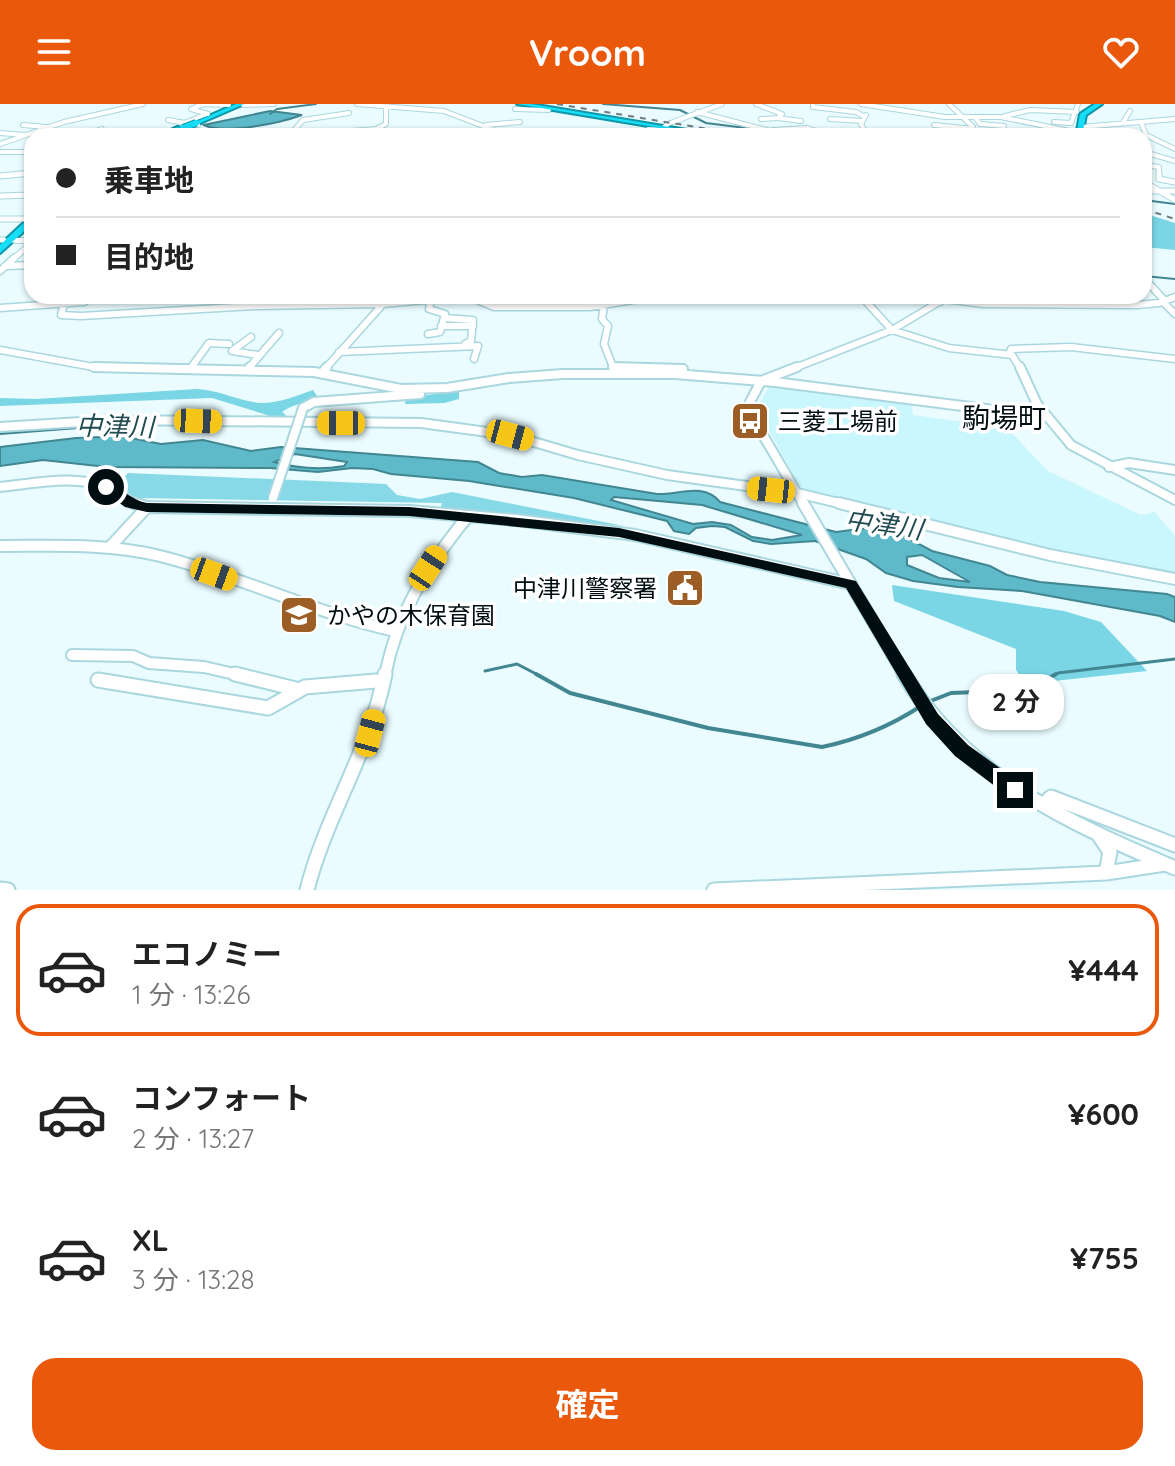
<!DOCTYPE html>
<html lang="ja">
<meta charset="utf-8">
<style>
:root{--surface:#fff;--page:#f6f6f6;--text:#222;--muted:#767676;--line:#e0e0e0;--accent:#ea580c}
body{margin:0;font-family:Quicksand,"Noto Sans JP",sans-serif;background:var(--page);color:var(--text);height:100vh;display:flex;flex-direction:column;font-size:30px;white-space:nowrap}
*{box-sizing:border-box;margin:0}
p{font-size:26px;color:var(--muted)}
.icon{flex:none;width:44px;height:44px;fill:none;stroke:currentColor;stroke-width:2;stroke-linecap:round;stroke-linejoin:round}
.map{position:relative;height:786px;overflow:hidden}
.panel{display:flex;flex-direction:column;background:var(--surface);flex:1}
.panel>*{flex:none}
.hud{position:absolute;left:24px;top:24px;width:1128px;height:176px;border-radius:24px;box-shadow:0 2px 6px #0004;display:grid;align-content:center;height:176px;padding:0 32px;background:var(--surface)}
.end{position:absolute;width:36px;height:36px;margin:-18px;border:10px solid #010e11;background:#fff;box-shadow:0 0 0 4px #fff}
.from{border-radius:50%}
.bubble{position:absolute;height:56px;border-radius:24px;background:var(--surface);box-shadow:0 2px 6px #0004;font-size:26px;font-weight:700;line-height:56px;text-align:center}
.car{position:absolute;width:24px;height:48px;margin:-24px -12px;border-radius:10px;box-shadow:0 0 6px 2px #0007;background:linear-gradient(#f5c518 24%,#345 0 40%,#f5c518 0 76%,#345 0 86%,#f5c518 0)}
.hud b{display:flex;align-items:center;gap:28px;height:76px;font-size:30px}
.hud b+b{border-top:2px solid var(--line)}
.hud i{width:20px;height:20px;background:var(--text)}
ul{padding:14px 0 0;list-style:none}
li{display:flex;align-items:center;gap:24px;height:132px;margin:0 16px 12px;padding:0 16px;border:4px solid transparent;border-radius:24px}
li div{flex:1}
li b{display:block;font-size:30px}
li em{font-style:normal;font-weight:700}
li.active{border-color:var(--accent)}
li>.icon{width:72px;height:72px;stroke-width:1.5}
.action{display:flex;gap:16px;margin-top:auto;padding:16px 32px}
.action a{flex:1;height:92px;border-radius:24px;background:var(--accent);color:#fff;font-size:32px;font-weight:700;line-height:92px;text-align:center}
header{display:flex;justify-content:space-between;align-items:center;height:104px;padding:0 32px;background:var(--accent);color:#fff;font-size:36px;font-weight:700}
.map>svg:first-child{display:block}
.built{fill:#caf6fd}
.green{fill:#87d9e7}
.forest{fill:#7ad6e5}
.water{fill:#5ebac9;stroke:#428692;stroke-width:2;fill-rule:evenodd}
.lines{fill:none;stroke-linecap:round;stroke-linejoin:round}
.stream-far2{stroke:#428692;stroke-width:2}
.stream-far1{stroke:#428692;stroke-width:3}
.stream{stroke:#428692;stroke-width:4}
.minor-far5-casing{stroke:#aad7df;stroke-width:6}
.minor-far4-casing{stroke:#aad7df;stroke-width:7}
.minor-far3-casing{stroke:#aad7df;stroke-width:9}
.minor-far2-casing{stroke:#aad7df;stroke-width:12}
.minor-far1-casing{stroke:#aad7df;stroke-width:14}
.minor-casing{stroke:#aad7df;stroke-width:17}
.highway-casing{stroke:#0f96a7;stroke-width:4}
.minor-far5{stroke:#fff;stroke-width:4}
.minor-far4{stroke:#fff;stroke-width:5}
.minor-far3{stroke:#fff;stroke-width:6}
.minor-far2{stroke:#fff;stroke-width:8}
.minor-far1{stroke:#fff;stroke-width:10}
.minor{stroke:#fff;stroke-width:13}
.highway{fill:#17dff8;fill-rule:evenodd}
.rail{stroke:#6d7c7f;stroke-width:2;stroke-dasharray:6 6;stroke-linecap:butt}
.minor-bridge-casing{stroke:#aad7df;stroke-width:12;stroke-linecap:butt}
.highway-bridge-casing{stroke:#0f96a7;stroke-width:8;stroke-linecap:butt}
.minor-bridge{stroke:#fff;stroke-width:8}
.highway-bridge{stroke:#17dff8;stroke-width:6}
.route{fill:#010e11}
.labels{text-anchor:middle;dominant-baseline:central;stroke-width:7;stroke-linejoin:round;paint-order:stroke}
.poi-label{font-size:24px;fill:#010e11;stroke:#fff;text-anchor:start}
.water-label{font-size:26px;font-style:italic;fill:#204b51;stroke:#fff}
.quarter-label{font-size:28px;fill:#010e11;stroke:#fff}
</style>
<header><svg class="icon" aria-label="menu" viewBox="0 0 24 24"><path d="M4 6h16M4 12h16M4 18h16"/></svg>Vroom<svg class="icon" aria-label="heart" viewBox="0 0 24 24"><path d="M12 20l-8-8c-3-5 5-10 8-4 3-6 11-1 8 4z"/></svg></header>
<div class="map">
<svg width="1175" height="786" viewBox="0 0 1175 786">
<rect width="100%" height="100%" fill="#eafcff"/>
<path class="built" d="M769,283L911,297L913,311L1007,324L1048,367L1141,411L1155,408L1175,432V469L1042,446L803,388L761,312L758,302Z"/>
<path class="green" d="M128,369L386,380L397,391L420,395L452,388L624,422L440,406L442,399L135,394L117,380Z"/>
<path class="forest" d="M1153,112L1175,119V146L1144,143V114Z
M197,285C220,286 241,298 261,299C280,299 296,292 313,286L317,292C349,292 381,288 414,288L419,292L459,287V295L444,299L405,300L406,294C373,295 308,289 282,308L286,311L280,315L212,294L0,302V294L36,295Z
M892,481L1064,507L1101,518L1147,567L1026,580L1016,566V545L894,497Z"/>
<path class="water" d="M270,7L302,11C280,19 224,31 204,21Z
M112,320L111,324L118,327L116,331L161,340L203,336L251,347L281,343L478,358L499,369L522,373L542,371L657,390C679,391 703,378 720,398L836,428L867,424L904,432L932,447L990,462L1007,471L1040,478L1167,490L1175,493V518L1160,512L1022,487L958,483L913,477L886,469L866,455L815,437L771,440L753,437L725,423L712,422L696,424L689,430L674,427L667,417L574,394L469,377L391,370L373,365L352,364L318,368L270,364L107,363L43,356L0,362V343L76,334L103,333L107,329L104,322L0,330V327ZM295,350L347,358L344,362C321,366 296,364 274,358ZM614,393L702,401L802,431L772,436L752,433L731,421L712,418L693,420L611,396ZM922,451L970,478L939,474L907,461V453Z"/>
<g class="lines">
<path class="stream-far2" d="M603,0L680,6L706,19L762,26
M270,10L277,5L316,0
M1144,96L1175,100
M1144,172L1175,175"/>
<path class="stream-far1" d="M485,567L517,560L540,572
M1052,572L1058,569L1175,555"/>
<path class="stream" d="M536,570L570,589L708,624L822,643C856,636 892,621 921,602
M928,598L951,589L1030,586L1056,570"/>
<defs>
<path id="minor-far5" d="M198,0L229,1
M204,0L191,5L208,10
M357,0L444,7L509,32
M756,0L782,10L778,14L801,17
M813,0V3L856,8L865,13
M861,0L945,13H1001L1094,32
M949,0L973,23L975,32
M243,1L274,0
M515,5L549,6
M697,8L790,32
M866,11L861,20L868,32
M1005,12L1030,6L1077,8
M975,13L980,20L1004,22
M761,15L778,14
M830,15L862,17
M168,16L185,19
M1124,17L1130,7
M673,18L722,0
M1054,18L1071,19L1078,0
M1141,18L1146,31L1175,45
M23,21L46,23
M198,21L184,19L207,10
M486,21L520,18
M934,21L973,25
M1081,23L1175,15
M773,26L807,24L832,32
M46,27L90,32
M0,29L25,31
M83,31L102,25
M916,31L922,32
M289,32L303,16L349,9
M290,32L376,25L386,20V4
M616,32L653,27L648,25L668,26L664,23L670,19
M1007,32L1012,29
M0,40L64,18L143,0
M0,48H32
M1144,48L1175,57
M1144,61L1159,63V70
M22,70L32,69"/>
<path id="minor-far4" d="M1159,68V75L1175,78
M0,72L32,69
M1144,78L1175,96
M1144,87H1175
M0,92L32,91
M0,115H32
M0,136H4
M11,136L32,137
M12,156L32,139"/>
<path id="minor-far3" d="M5,162L32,161
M0,167L14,154
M1144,174L1165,197
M861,192L892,226L949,244L1012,251L1021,265
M906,192L930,193L940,198
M945,195L983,200L1137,201L1159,199L1175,193
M1163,198L1175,210
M64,200L61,211L81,212L254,202L383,200L468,192L494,203H590L657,192
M604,201L602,215L608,222L604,240L613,263L622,265
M0,204L84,198L94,192
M444,214L473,216L471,237L465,240
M441,222H473
M428,230L440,228L445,210L429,205L431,195
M251,233L232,247L258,251
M0,246L99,264L156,265
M339,248L478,242L474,255
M1009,250L1011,245L1071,243L1175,255
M190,265L209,239L229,240
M248,265L279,229
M325,265L383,200
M654,265H683
M792,265L892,226L949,192"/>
<path id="minor-far2" d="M94,263L314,268L401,285L447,284L509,274L563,270H675L775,278L1048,313
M613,263L683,265
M797,263L761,277L750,298L753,314L804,401
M1020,263L1037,300L1071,341L1175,396
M247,266L250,263
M322,269L327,263
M303,304L314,298L420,290
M0,323L113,316L421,319L510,331L578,351L667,371L797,389L847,401
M1109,363L1129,359L1175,366
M0,383C32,380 75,370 106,383C118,387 126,397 138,401"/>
<path id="minor-far1" d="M133,399L147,403L409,407L516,416L635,431L851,480
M803,399L905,572
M839,399L1050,451L1175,475
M0,442C53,442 108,439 160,452C240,472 314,509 395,527
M109,444L147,403
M72,551L133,552L149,559L204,563L243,572
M385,572C397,509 428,461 468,412"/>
<path id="minor" d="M235,570L300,586
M904,570C964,672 1071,720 1175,764
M98,576L268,604L305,583L376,577
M1044,700L1051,693L1175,741
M1098,730L1110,748L1106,769
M0,785L8,786
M307,786C326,711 370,647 385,570
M714,786L1106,769L1165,760"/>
<path id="highway" d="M236,0H244L198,20L193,19Z
M517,0H531L723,32H708Z
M1095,0H1102L1086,11L1082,32H1076L1080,10Z
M177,23L182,24L166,32H158Z
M29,114H32V120L0,149V141Z"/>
</defs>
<use href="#minor-far5" class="minor-far5-casing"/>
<use href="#minor-far4" class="minor-far4-casing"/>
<use href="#minor-far3" class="minor-far3-casing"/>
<use href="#minor-far2" class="minor-far2-casing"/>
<use href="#minor-far1" class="minor-far1-casing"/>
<use href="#minor" class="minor-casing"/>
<use href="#highway" class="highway-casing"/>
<use href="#minor-far5" class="minor-far5"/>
<use href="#minor-far4" class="minor-far4"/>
<use href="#minor-far3" class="minor-far3"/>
<use href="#minor-far2" class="minor-far2"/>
<use href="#minor-far1" class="minor-far1"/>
<use href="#minor" class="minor"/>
<use href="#highway" class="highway"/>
<path class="rail" d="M557,0L750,32
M1144,105L1175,115"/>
<defs>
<path id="minor-bridge" d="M273,394L303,304"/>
<path id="highway-bridge" d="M183,24L196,19"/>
</defs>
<use href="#minor-bridge" class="minor-bridge-casing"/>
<use href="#highway-bridge" class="highway-bridge-casing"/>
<use href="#minor-bridge" class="minor-bridge"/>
<use href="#highway-bridge" class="highway-bridge"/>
</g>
<path class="route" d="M101,380C117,379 130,396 147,399L409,403L619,424L856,477L938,610L968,641L1022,680L1024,686L1022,692L1015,694L1008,692L955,652L926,620L846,484L619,433L409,412L147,408L125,403L101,386Z"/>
<defs>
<symbol id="bus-square" viewBox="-11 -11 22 22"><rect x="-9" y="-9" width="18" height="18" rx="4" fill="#9d5e25" stroke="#fff"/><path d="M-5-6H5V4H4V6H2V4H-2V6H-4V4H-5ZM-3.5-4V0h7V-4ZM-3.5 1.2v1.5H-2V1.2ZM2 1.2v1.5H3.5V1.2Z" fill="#fff"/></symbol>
<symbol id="civic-square" viewBox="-11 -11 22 22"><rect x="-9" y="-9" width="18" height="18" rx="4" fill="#9d5e25" stroke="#fff"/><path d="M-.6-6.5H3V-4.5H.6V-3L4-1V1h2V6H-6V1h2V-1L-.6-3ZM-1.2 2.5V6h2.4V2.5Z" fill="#fff"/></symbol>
<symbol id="school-square" viewBox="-11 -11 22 22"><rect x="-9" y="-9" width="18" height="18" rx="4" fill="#9d5e25" stroke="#fff"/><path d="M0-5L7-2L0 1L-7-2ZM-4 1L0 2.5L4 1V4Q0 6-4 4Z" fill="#fff"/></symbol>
</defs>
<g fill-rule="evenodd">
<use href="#bus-square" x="728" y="295" width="44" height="44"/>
<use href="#civic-square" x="663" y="462" width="44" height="44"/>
<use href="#school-square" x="277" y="489" width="44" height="44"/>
</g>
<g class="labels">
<g class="poi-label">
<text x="778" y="317">三菱工場前</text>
<text x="657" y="484" text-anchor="end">中津川警察署</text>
<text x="327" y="511">かやの木保育園</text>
</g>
<g class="water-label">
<text transform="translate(115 322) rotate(1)">中津川</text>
<text transform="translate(884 420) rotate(8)">中津川</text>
</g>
<g class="quarter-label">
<text x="1004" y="313">駒場町</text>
</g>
</g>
</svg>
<i class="end from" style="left:106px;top:383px"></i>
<i class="end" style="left:1015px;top:686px"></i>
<div class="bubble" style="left:968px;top:570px;width:96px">2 分</div>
<i class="car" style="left:198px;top:317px;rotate:92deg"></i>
<i class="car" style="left:341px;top:319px;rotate:270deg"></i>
<i class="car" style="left:510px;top:331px;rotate:105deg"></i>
<i class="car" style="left:771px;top:386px;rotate:276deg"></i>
<i class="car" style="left:428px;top:464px;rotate:33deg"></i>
<i class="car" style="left:214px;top:470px;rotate:110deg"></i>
<i class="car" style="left:370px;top:629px;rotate:15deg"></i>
<div class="hud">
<b><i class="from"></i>乗車地</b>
<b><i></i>目的地</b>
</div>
</div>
<section class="panel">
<ul>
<li class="active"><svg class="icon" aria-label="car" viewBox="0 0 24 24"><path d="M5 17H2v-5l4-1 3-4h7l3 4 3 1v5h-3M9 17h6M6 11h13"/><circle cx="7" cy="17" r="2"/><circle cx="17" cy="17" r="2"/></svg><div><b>エコノミー</b><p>1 分 · 13:26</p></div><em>¥444</em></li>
<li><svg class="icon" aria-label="car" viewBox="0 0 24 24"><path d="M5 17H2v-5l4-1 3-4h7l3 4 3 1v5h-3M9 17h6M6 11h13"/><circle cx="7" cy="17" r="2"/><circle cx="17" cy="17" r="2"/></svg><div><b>コンフォート</b><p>2 分 · 13:27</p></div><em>¥600</em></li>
<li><svg class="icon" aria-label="car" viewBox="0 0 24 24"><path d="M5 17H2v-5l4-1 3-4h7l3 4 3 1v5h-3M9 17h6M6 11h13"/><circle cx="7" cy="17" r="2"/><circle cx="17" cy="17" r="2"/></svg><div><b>XL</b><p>3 分 · 13:28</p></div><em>¥755</em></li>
</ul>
<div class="action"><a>確定</a></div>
</section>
